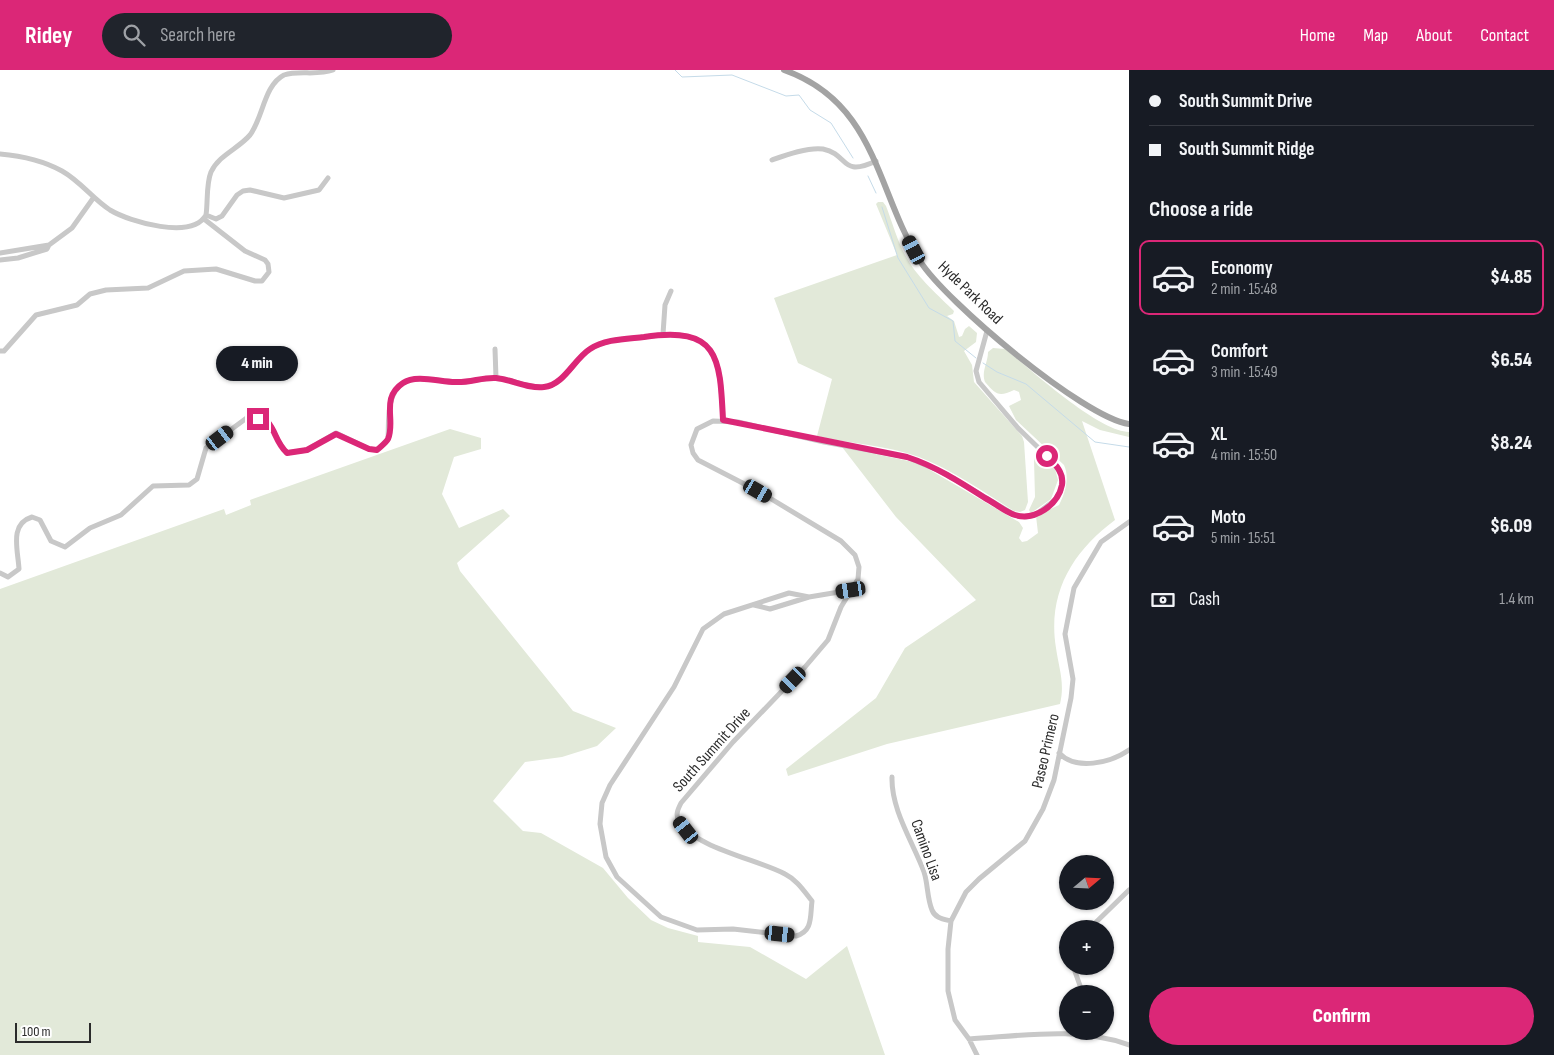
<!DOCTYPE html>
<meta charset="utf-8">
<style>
:root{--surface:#171b24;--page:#20242c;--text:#f1f3f6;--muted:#9ea1a6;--line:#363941;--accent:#db2777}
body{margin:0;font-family:"Sofia Sans Condensed",sans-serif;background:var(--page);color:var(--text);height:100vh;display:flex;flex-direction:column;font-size:19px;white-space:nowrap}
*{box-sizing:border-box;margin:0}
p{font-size:16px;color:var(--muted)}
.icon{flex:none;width:28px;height:28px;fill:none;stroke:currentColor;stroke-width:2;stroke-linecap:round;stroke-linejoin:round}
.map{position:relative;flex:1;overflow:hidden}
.panel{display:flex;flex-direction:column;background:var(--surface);width:425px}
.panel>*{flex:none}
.top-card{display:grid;align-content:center;height:110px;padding:0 20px;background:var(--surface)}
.needle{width:32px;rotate:71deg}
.fabs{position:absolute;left:1059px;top:785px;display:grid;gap:10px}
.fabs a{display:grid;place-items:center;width:55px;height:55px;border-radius:50%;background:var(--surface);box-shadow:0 1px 4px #0004;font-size:25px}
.scale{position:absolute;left:15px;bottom:12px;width:76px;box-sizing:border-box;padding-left:5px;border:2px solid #2b2b2b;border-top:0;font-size:14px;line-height:18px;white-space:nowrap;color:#2b2b2b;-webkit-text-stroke:4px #fff;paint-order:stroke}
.end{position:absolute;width:22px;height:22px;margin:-11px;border:6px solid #db2777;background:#fff;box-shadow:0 0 0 2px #fff}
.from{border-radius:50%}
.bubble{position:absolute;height:35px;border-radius:18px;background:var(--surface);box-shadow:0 1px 4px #0004;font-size:16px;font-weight:800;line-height:35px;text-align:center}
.car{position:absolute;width:15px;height:30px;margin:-15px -8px;border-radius:6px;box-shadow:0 0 4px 1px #0007;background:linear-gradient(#222 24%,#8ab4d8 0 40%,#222 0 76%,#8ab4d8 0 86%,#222 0)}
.top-card b{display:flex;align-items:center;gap:18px;height:48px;font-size:19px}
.top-card b+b{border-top:1px solid var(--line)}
.top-card i{width:12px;height:12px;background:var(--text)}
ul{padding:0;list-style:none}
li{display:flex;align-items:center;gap:15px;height:75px;margin:0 10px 8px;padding:0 10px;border:2px solid transparent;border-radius:10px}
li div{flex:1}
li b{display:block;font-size:19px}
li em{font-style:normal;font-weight:800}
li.current{border-color:var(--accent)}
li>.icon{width:45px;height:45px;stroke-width:1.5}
h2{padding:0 20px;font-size:22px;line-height:60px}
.pay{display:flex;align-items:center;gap:12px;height:55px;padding:0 20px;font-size:19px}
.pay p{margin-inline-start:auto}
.cta{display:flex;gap:10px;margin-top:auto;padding:10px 20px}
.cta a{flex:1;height:58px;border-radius:30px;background:var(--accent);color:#fff;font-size:20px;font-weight:800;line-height:58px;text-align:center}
header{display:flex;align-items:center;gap:30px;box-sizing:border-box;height:70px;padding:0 25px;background:var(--accent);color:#fff}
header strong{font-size:24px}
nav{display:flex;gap:28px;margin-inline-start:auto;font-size:18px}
.search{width:350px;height:45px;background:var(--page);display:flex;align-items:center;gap:12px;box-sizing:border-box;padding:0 18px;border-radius:28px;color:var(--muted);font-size:19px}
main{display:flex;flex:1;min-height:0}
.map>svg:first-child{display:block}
.green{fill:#e2e9d9}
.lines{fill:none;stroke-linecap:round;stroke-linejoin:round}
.stream{stroke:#c5dbe9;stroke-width:1}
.minor{stroke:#c8c8c8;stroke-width:5}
.major{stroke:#a3a3a3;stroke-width:6}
.route{stroke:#db2777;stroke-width:6}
.labels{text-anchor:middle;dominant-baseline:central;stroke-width:5;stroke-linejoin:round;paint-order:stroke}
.street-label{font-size:16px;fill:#2b2b2b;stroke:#fff}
</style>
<header>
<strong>Ridey</strong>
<div class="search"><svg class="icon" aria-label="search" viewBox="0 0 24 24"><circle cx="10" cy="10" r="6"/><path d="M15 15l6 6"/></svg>Search here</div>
<nav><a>Home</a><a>Map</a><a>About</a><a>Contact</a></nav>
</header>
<main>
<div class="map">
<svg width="1129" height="985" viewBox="0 0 1129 985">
<rect width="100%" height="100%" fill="#fff"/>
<path class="green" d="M878,132H883L886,136C893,154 898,174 908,190C918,208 940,227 954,241L953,244L947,246L954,251L959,267L962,266L965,259L969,256L977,263L976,272L964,281L972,295L974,312L1022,366L1024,372L1028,432L1025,440L1020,442L1014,441C983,422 953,400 919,387C886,375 851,374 817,366L832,309L798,293L774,228L897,185L876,134Z
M993,278L1005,279C1031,300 1099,362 1129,362V367L1100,360L1082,351L1115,450C1073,481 1047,523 1056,578C1059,599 1065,613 1060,634L887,674L788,706L786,699L876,628L905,578L976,530L896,447L842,377L918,393L1019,452L1023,458L1019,468L1022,472L1027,471L1038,463L1036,446L1059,435C1065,423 1070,408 1064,395L1016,350L1009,336L1021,330L1019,322L1014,320C999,327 996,325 985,312C981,301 988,293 988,282Z
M450,359L481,368V379L454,387L442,424L459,458L503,439L510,446L457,493L460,501L573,641L616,658L597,676L562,687L525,692L493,731L523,761L541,763L603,798L628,828L651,850L668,858L698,866V872L750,877L806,909L847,876L885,985H0V519L224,439L226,445L251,435L250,430Z
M1039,382L1055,399L1058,410L1051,429L1031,443L1029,440L1035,427L1034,390L1035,385Z"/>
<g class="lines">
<path class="stream" d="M675,0L682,7L732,5L786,26L799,25L810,40L831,53L853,88
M868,106L876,123
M882,137L898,188L929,238L953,251L955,271L976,288
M983,293L997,302L1026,314L1095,372L1129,377"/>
<path class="minor" d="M0,84C23,86 42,90 62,101C80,111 93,129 110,140C130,152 192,170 206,145C208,132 206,114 211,102C219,85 238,79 250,65C263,48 264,15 284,5C299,0 317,6 333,0
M772,90C786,85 808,77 823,79C849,84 840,108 876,91
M206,145L216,149L222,146L237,125L243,121L250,120L284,128L319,120L328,108
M0,183L49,175
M0,190L18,188L47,179L49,175L72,158L94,127
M663,264L665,235L671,221
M495,279L496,308
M0,281H4L36,245L77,235L90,224L106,220L148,218L184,201L216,199L255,211H262L269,202L268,194L265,190L245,181L204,149
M0,503L8,507L19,499C18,480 9,454 32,447L40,450L51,471L65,477L90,458L121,445L153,416L189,415L197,409L206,378L248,347L267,351C277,363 276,372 287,383L307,380L336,363L369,379L377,380L388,369C389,350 386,325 403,313C417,304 440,312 455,312C469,313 483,307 496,308C513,309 528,319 544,317C565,315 574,289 590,279C606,269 626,269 644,267C719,256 720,287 723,350
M809,527L789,523L724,544L703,559L674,617L610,715L602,733L600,754L606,787L617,807L661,847L697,860L733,859L796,866C813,861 810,847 812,831C804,821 797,810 785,804C759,790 693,777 679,751C675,745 678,739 681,733L733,672L805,597L828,570L841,537L858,509L859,497L855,485L841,471L758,421L698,390L693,383L691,375L697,359L713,351L738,352L824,372L907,387L944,403L1015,445L1026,447L1035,445L1055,430L1061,420L1062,406L1053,392L1018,358L979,312L976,301L987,261
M754,535L770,539L809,527L851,520
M1059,683C1076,701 1110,693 1129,680
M892,707C891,740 913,772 924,802C928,814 927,828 932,840C935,848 943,849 951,851
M1089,859L1129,820
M1073,896L1083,924
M969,969C1021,966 1079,956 1129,975
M977,985L969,969L955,950L948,921V879L951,851L966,822L979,809L1025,771L1043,739L1054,710L1071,628L1073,609L1065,564L1074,518L1101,472L1129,452"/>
<path class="major" d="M784,0C877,33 876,121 920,191C945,231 1084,348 1129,354"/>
</g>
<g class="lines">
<path class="route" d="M258,349L267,351C277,363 275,371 287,383L307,380L336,364L369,379L377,380C380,377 386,373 388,369C396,351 380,328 403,313C416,304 440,312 455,312C469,313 483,307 496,308C513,310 528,319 544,317C564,315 574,289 590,279C605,269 626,269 644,267C719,256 720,287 723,350L907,387C935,396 960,412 985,428C995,433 1005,442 1015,445C1035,451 1058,435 1062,415C1064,402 1055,394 1047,386"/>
</g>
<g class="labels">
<g class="street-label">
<text transform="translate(970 223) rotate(44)">Hyde Park Road</text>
<text transform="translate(712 680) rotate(-48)">South Summit Drive</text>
<text transform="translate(1046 681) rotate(-77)">Paseo Primero</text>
<text transform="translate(926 780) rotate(70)">Camino Lisa</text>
</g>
</g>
</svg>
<div class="fabs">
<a><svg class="needle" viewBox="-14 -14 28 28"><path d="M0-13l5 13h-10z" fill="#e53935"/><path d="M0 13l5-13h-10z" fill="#9ea1a6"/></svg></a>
<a>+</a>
<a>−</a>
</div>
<div class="scale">100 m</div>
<i class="end from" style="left:1047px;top:386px"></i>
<i class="end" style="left:258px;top:349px"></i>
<div class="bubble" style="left:216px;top:276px;width:82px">4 min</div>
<i class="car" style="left:914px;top:180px;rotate:332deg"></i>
<i class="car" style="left:220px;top:368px;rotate:53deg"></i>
<i class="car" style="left:758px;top:421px;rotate:120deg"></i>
<i class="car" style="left:851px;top:520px;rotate:261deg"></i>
<i class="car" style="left:793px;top:610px;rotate:224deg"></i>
<i class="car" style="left:686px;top:760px;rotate:322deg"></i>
<i class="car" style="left:780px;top:864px;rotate:96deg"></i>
</div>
<section class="panel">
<div class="top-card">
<b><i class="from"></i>South Summit Drive</b>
<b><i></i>South Summit Ridge</b>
</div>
<h2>Choose a ride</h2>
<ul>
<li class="current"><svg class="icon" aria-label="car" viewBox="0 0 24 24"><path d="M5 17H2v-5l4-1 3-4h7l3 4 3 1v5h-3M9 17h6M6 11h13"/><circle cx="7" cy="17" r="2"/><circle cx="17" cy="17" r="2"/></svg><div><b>Economy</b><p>2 min · 15:48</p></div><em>$4.85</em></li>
<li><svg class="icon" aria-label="car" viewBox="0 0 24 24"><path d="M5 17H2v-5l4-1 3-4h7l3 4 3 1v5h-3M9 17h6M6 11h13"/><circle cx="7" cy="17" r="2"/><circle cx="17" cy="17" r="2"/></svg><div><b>Comfort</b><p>3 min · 15:49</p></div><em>$6.54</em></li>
<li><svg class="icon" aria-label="car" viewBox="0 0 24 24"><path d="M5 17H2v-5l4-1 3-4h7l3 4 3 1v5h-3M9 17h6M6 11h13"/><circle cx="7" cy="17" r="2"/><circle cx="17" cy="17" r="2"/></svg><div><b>XL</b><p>4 min · 15:50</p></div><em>$8.24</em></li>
<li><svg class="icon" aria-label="car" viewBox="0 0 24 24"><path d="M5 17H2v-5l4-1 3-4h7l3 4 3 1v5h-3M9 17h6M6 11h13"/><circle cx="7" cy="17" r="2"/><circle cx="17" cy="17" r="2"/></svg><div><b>Moto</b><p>5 min · 15:51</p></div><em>$6.09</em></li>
</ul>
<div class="pay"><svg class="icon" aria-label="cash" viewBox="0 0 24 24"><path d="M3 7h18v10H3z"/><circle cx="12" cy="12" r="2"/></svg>Cash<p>1.4 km</p></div>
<div class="cta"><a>Confirm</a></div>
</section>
</main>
